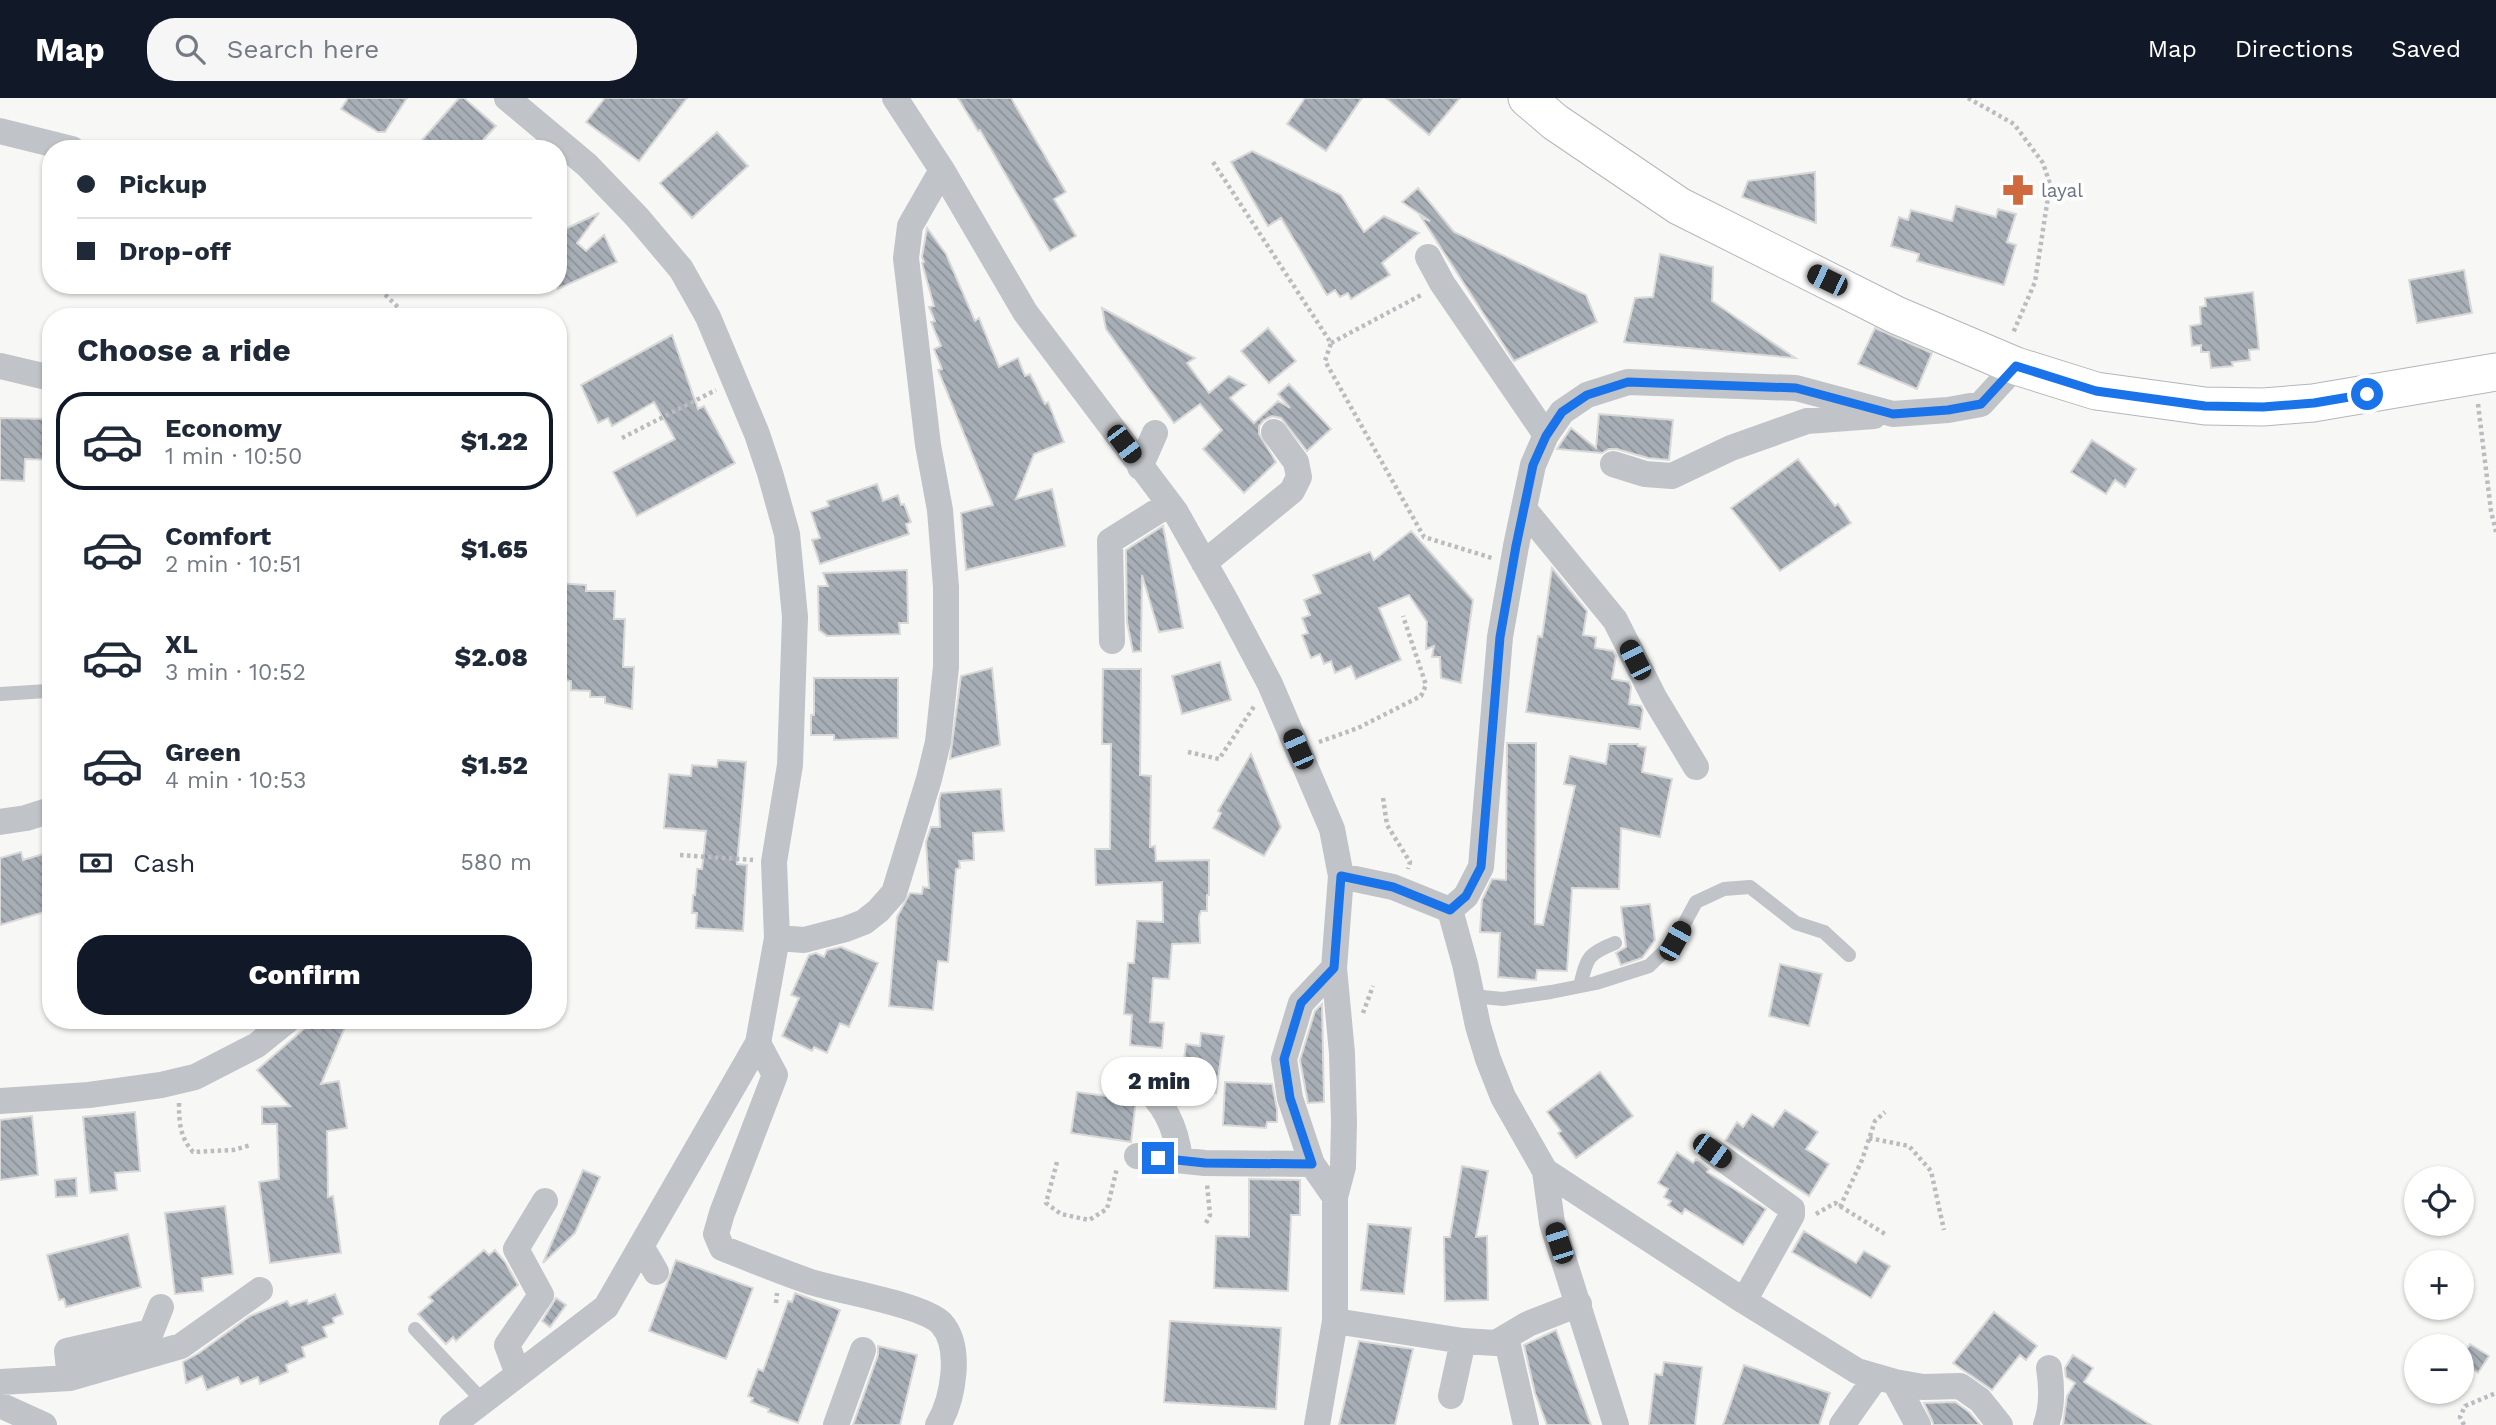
<!DOCTYPE html>
<meta charset="utf-8">
<style>
:root{--surface:#fff;--page:#f6f6f7;--text:#1f2937;--muted:#747a83;--line:#e0e1e3;--accent:#111827}
body{margin:0;font-family:"Work Sans",sans-serif;background:var(--page);color:var(--text);height:100vh;display:flex;flex-direction:column;font-size:26px;white-space:nowrap}
*{box-sizing:border-box;margin:0}
p{font-size:23px;color:var(--muted)}
.icon{flex:none;width:38px;height:38px;fill:none;stroke:currentColor;stroke-width:2;stroke-linecap:round;stroke-linejoin:round}
.map{position:relative;flex:1;overflow:hidden}
.details{position:absolute;left:42px;top:210px;width:525px;height:721px;display:flex;flex-direction:column;background:var(--surface);border-radius:28px;box-shadow:0 2px 5px #0004}
.details>*{flex:none}
.hud{position:absolute;left:42px;top:42px;width:525px;height:154px;border-radius:28px;box-shadow:0 2px 5px #0004;display:grid;align-content:center;height:154px;padding:0 35px;background:var(--surface)}
.tools{position:absolute;left:2404px;top:1068px;display:grid;gap:14px}
.tools a{display:grid;place-items:center;width:70px;height:70px;border-radius:50%;background:var(--surface);box-shadow:0 2px 5px #0004;font-size:35px}
.end{position:absolute;width:32px;height:32px;margin:-16px;border:9px solid #1a73e8;background:#fff;box-shadow:0 0 0 4px #fff}
.from{border-radius:50%}
.bubble{position:absolute;height:49px;border-radius:24px;background:var(--surface);box-shadow:0 2px 5px #0004;font-size:23px;font-weight:800;line-height:49px;text-align:center}
.car{position:absolute;width:21px;height:42px;margin:-21px -10px;border-radius:9px;box-shadow:0 0 5px 2px #0007;background:linear-gradient(#222 24%,#8ab4d8 0 40%,#222 0 76%,#8ab4d8 0 86%,#222 0)}
.hud b{display:flex;align-items:center;gap:24px;height:66px;font-size:26px}
.hud b+b{border-top:2px solid var(--line)}
.hud i{width:18px;height:18px;background:var(--text)}
ul{padding:0;list-style:none}
li{display:flex;align-items:center;gap:21px;height:98px;margin:0 14px 10px;padding:0 21px;border:4px solid transparent;border-radius:28px}
li div{flex:1}
li b{display:block;font-size:26px}
li em{font-style:normal;font-weight:800}
li.on{border-color:var(--accent)}
li>.icon{width:63px;height:63px;stroke-width:1.5}
h2{padding:0 35px;font-size:32px;line-height:84px}
.pay{display:flex;align-items:center;gap:18px;height:77px;padding:0 35px;font-size:26px}
.pay p{margin-inline-start:auto}
.primary-button{display:flex;gap:14px;margin-top:auto;padding:14px 35px}
.primary-button a{flex:1;height:80px;border-radius:28px;background:var(--accent);color:#fff;font-size:28px;font-weight:800;line-height:80px;text-align:center}
header{display:flex;align-items:center;gap:42px;box-sizing:border-box;height:98px;padding:0 35px;background:var(--accent);color:#fff}
header strong{font-size:33px}
nav{display:flex;gap:38px;margin-inline-start:auto;font-size:24px}
.search{width:490px;height:63px;background:var(--page);display:flex;align-items:center;gap:18px;box-sizing:border-box;padding:0 24px;border-radius:28px;color:var(--muted);font-size:26px}
.map>svg:first-child{display:block}
.building{fill:url(#building-back-hatch);stroke:#d9d9d8;stroke-width:2}
.lines{fill:none;stroke-linecap:round;stroke-linejoin:round}
.secondary-casing{stroke:#b2b7bb;stroke-width:39}
.path{stroke:#babcbf;stroke-width:4.5;stroke-dasharray:3.5 3.5;stroke-linecap:butt}
.service{stroke:#c0c3c7;stroke-width:14}
.minor{stroke:#c0c3c7;stroke-width:26}
.secondary{stroke:#fff;stroke-width:37}
.route{stroke:#1a73e8;stroke-width:9}
.labels{text-anchor:middle;dominant-baseline:central;stroke-width:7;stroke-linejoin:round;paint-order:stroke}
.poi-label{font-size:19px;fill:#6a7683;stroke:#fff;text-anchor:start}
</style>
<header>
<strong>Map</strong>
<div class="search"><svg class="icon" aria-label="search" viewBox="0 0 24 24"><circle cx="10" cy="10" r="6"/><path d="M15 15l6 6"/></svg>Search here</div>
<nav><a>Map</a><a>Directions</a><a>Saved</a></nav>
</header>
<div class="map">
<svg width="2496" height="1327" viewBox="0 0 2496 1327">
<defs>
<pattern id="building-back-hatch" width="6" height="6" patternUnits="userSpaceOnUse" patternTransform="scale(1.75)"><rect width="6" height="6" fill="#a8aeb5"/><path d="M-1 5l2 2M0 0l6 6M5-1l2 2" fill="none" stroke="#8d9299"/></pattern>
</defs>
<rect width="100%" height="100%" fill="#f7f8f5"/>
<path class="building" d="M348,0H407L385,34H378L341,11Z
M459,0H464L496,28L475,51H414Z
M605,0H687L639,63L586,24Z
M958,0H1011L1066,94L1054,101L1076,138L1050,153L980,32L978,33Z
M1305,0H1362L1326,53L1287,26Z
M1386,0H1460L1429,37Z
M717,34L748,68L692,120L660,85Z
M1252,53L1341,97L1364,134L1384,118L1419,135L1382,165L1390,177L1351,201L1348,195L1340,199L1335,192L1327,197L1281,120L1268,128L1231,64Z
M1815,74L1816,125L1742,99L1748,83Z
M1418,90L1454,134L1586,197L1597,224L1514,263L1421,119L1430,123L1402,104Z
M1956,108L1996,119L1998,111L2016,116L2007,144L2016,147L2004,187L1917,163L1919,156L1891,148L1899,119L1908,122L1911,112L1952,123Z
M599,115L577,145L586,153L604,137L617,164L558,191V128L563,132Z
M927,130L946,156L975,223L979,220L999,269L1018,260L1025,278L1030,276L1045,306L1048,304L1064,344L1034,356L1016,401L1052,391L1065,448L966,472L961,415L993,407L938,272L942,271L934,251L941,248L931,224L935,223L929,209L934,208L922,165L924,164L922,159Z
M1660,156L1713,169L1712,203L1795,260L1624,244L1635,200L1653,199Z
M2464,172L2472,215L2417,225L2409,182Z
M2253,194L2259,251L2249,252L2250,262L2232,264L2233,268L2211,270L2209,254H2201V247L2192,248L2190,228L2201,226L2200,209L2206,208L2205,200Z
M1102,210L1195,260L1187,265L1209,295L1229,278L1246,287L1230,300L1254,325L1278,303L1290,310L1278,296L1289,286L1331,331L1307,353L1281,320L1272,318L1264,322L1259,328V336L1276,364L1244,395L1203,351L1222,332L1200,306L1174,325L1106,231Z
M1268,230L1296,263L1269,285L1241,253Z
M1875,230L1932,255L1917,291L1858,266Z
M672,237L698,311L704,308L735,365L637,418L613,374L675,341L654,304L612,328L608,320L598,325L581,287Z
M1599,316L1673,322L1669,362L1648,360L1617,351H1609L1602,355L1557,351L1571,330L1596,350Z
M0,320L51,321L50,362L25,361L24,383L0,382Z
M2092,342L2136,371L2125,389L2115,382L2106,396L2071,374Z
M1798,361L1835,408L1838,406L1851,425L1780,473L1731,410Z
M877,386L883,403L898,397L901,407L904,406L911,424L906,426L909,436L820,466L812,442L820,440L811,414L829,408L827,403Z
M1163,428L1183,530L1159,534L1142,477L1141,553L1133,554L1127,524L1126,452Z
M1411,433L1473,502L1461,585L1441,580L1440,559H1432L1434,548L1426,551L1427,524L1409,497L1379,510L1401,562L1356,581L1351,568L1335,575L1331,563L1324,566L1320,556L1311,560L1302,537L1308,535L1302,520L1310,517L1304,502L1321,495L1313,477L1370,454L1374,462Z
M1552,470L1587,513L1583,537L1596,539L1595,550L1613,553L1616,558L1612,581L1629,584L1631,589L1629,606L1641,608L1643,612L1640,631L1526,614L1538,538L1542,539Z
M907,472L908,525H899L900,536L827,538L819,532L818,488H828L823,475Z
M558,485L586,487V493H615L614,521H625L623,569H634L632,611L605,605V599H590V593L571,592V583L558,581Z
M1220,564L1231,602L1182,616L1172,578Z
M992,570L1000,647L950,661L961,578Z
M1103,571H1141L1140,677L1151,678L1150,749L1155,748L1156,763L1209,762V797H1207V813H1201L1199,819L1200,845L1172,846L1169,881L1153,880L1150,924L1164,925L1162,950L1130,947L1132,917L1124,916L1128,865H1134L1137,823L1163,824L1162,784L1096,787L1095,751H1110L1111,646H1102Z
M814,580H898V640L834,642V637H811V617H814Z
M1507,645H1536L1535,826L1543,827L1575,688L1564,686L1570,658L1606,666L1609,646H1638V648L1646,649L1642,674L1672,681L1660,739L1621,730L1619,791L1572,790L1567,873L1537,872L1536,882L1498,879L1500,835L1480,834L1482,802L1492,781L1506,782Z
M1251,656L1281,729L1264,758L1213,730L1221,715L1218,713Z
M718,662L746,664L737,766L747,767L743,833L696,830L697,815H692L693,797H695L697,771H702L706,733L664,730L669,676L691,678L692,667L717,669Z
M1001,691L1004,733L973,735L974,762L959,763L960,770L956,771L948,864L938,863L933,912L889,908L897,819L910,795L922,796L923,789L929,790L926,744L931,729H940L939,703L941,695Z
M21,754L23,762L43,756L51,783V812L0,827V760Z
M1650,806L1655,842L1642,860L1621,867L1616,855L1626,849L1621,809Z
M841,849L878,865L849,929L840,925L827,955L814,949L812,953L782,938L799,900L791,897L809,857L816,855L824,859L827,852Z
M1780,866L1822,876L1809,928L1769,918Z
M1322,906L1324,1004L1308,1005L1300,962L1315,913Z
M314,922H348L321,986L339,983L347,1030L327,1033L328,1099L333,1098L341,1155L270,1165L259,1084L279,1081L277,1026H262V1009L290,1008L257,972Z
M1201,935L1224,938L1216,995L1180,990L1186,946L1200,948Z
M1600,974L1633,1018L1576,1060L1558,1035L1561,1033L1547,1014Z
M1225,984L1272,986L1277,1011V1024H1267L1266,1030L1223,1027Z
M1077,994L1136,1002L1131,1044L1071,1035Z
M1785,1012L1818,1034L1806,1051L1829,1066L1809,1098L1725,1043L1737,1024L1743,1029L1752,1016L1773,1029Z
M135,1014L140,1073L115,1075L117,1092L90,1095L83,1019Z
M32,1018L38,1077L0,1082V1022Z
M1677,1054L1693,1065L1696,1061L1701,1064L1709,1071L1707,1074L1766,1111L1743,1147L1685,1111L1682,1116L1668,1107L1671,1103L1664,1099L1668,1091L1658,1085Z
M1462,1068L1488,1073L1476,1139L1487,1138L1488,1202L1445,1203L1444,1139H1450Z
M583,1072L600,1079L575,1135L543,1165Z
M76,1080L77,1098L56,1099L55,1082Z
M1249,1081L1300,1082V1117H1291L1288,1193L1214,1190L1216,1138L1249,1139Z
M225,1108L233,1176L202,1180L203,1193L175,1196L165,1115Z
M1368,1126L1411,1130L1404,1196L1361,1192Z
M1804,1133L1856,1165L1864,1153L1890,1168L1871,1200L1792,1154Z
M128,1136L141,1189L66,1209L64,1201L59,1202L47,1157Z
M484,1152L489,1157L495,1152L505,1164L518,1187L456,1243L453,1239L446,1246L418,1216L433,1203L429,1199Z
M676,1162L753,1190L726,1261L649,1233Z
M795,1195L840,1212L798,1325L768,1314L769,1311L751,1304L753,1300L748,1298L758,1271L763,1273L788,1203L792,1204Z
M335,1196L343,1216L333,1220L334,1225L323,1229L327,1239L302,1249L305,1259L286,1267L288,1274L260,1286L258,1279L241,1286L238,1279L207,1292L202,1278L186,1285L183,1264L199,1255L250,1218L287,1203L290,1208L307,1202L308,1206Z
M556,1200L566,1207L550,1229L542,1223Z
M1994,1214L2037,1248L2026,1262L2020,1257L1992,1292L1953,1265Z
M1170,1223L1281,1230L1276,1311L1164,1304Z
M1556,1232L1591,1327H1547L1535,1295L1524,1247Z
M1359,1243L1413,1251L1395,1327H1339Z
M2470,1246L2489,1258L2478,1275L2462,1265V1258Z
M878,1248L917,1257L900,1327H853L878,1257Z
M2073,1257L2093,1270L2084,1284L2151,1327H2063L2067,1298L2075,1285L2066,1279L2065,1270Z
M1664,1264L1702,1269L1695,1327H1649L1655,1276L1662,1277Z
M1744,1267L1830,1295L1819,1327H1723Z
M1955,1304L1969,1314L1980,1327H1934L1924,1305Z"/>
<g class="lines">
<defs>
<path id="secondary" d="M1527,0L1555,24L1679,108L1896,217L2016,268L2096,293L2205,308L2263,309L2313,305L2496,274"/>
</defs>
<use href="#secondary" class="secondary-casing"/>
<path class="path" d="M1968,0L2014,26L2043,65L2050,86L2035,184L2013,235
M1213,64L1331,245L1325,263L1424,439L1492,460
M375,187L399,210L404,219
M1331,245L1423,196
M2478,306L2491,413L2496,434
M622,340L716,292
M1319,644L1358,630L1421,598L1426,587L1403,518
M1188,654L1219,661L1255,607
M1383,700L1387,727L1410,764L1408,771
M680,757L753,762
M1363,915L1373,888
M179,1005C179,1025 180,1039 193,1054L233,1052L251,1047
M1869,1040L1909,1048L1931,1073L1944,1132
M1057,1064L1046,1105L1061,1116L1089,1122L1107,1111L1117,1070
M1840,1109L1862,1062L1875,1023L1885,1014
M1816,1116L1835,1105L1885,1136
M1206,1125L1210,1117L1207,1086
M776,1205L777,1195
M2464,1327L2460,1319L2465,1308L2496,1295"/>
<path class="service" d="M0,596L47,593
M1580,888C1587,860 1587,856 1615,845
M1472,898L1503,901L1551,894L1596,885L1649,868L1675,843L1696,804L1724,791L1750,789L1796,825L1824,834L1849,857
M415,1231L484,1304"/>
<path class="minor" d="M507,0L587,67L637,119L681,171L708,219L757,336L770,375L787,436L795,519L790,667L774,764L777,840L804,842L846,831L864,824L878,813L894,795L929,681L938,644L946,569V489L940,412L928,347L906,160L910,128L942,72
M895,0L942,72L1025,214L1175,413L1227,505L1270,586L1332,731L1341,778L1334,870L1342,955L1344,1024L1343,1069L1335,1099V1223L1317,1327
M0,33L72,51
M1428,159L1442,185L1546,337
M0,268L51,280
M1613,366L1645,376L1672,378L1731,350L1807,323L1874,318
M1140,369L1155,335
M1524,411L1615,522L1655,601L1696,669
M1204,465L1292,393L1299,379L1296,364L1274,334
M1112,543L1110,443L1169,406
M0,724L26,720L51,712
M1341,778L1393,789L1450,812
M1450,812L1466,798L1481,769L1500,539L1516,448L1533,367L1546,337L1562,314L1587,297L1628,284L1796,290L1893,316L1948,312L1981,306L2016,268
M1450,812L1465,866L1478,928L1488,961L1503,999L1545,1073L1552,1125L1616,1327
M1334,870L1301,905L1284,961L1290,1000L1312,1066L1335,1099
M758,945L775,977L722,1115L716,1136L722,1150C750,1161 779,1173 808,1183C837,1193 922,1206 941,1225C963,1249 953,1302 938,1327
M1138,982C1164,1005 1176,1027 1180,1062
M0,1003L89,997L161,987L195,979L257,947L288,922
M1712,1053L1792,1111V1117L1744,1203
M1137,1058L1205,1065L1312,1066
M1545,1073L1744,1203L1857,1273L1895,1284L1923,1289L1960,1288L1980,1302L2000,1327
M641,1148L656,1174
M1335,1223L1463,1243L1496,1245L1528,1226L1579,1206
M1506,1239L1526,1327
M518,1276L507,1247L541,1197L516,1151L545,1103
M70,1280L67,1253L151,1234L161,1209
M0,1284L70,1280L181,1248L260,1192
M1895,1284L1918,1327
M1451,1298L1463,1243
M0,1307L44,1327
M452,1327L606,1209L758,945L777,840
M836,1327L863,1252
M1842,1327L1876,1279
M2046,1327C2053,1308 2052,1289 2049,1270"/>
<use href="#secondary" class="secondary"/>
</g>
<g class="lines">
<path class="route" d="M1158,1060L1205,1065L1312,1066L1290,1000L1284,961L1301,905L1334,870L1341,778L1393,789L1450,812L1466,798L1481,769L1500,539L1516,448L1533,367L1546,338L1562,314L1587,297L1628,284L1796,290L1893,316L1948,312L1981,306L2016,268L2096,293L2205,308L2263,309L2314,305L2367,296"/>
</g>
<defs>
<symbol id="pharmacy-bare" viewBox="-9 -9 18 18"><path d="M-2-6h4v4h4v4h-4v4h-4v-4h-4v-4h4Z" fill="#cf693e" stroke="#fff" stroke-width="2.5" paint-order="stroke"/></symbol>
</defs>
<g fill-rule="evenodd">
<use href="#pharmacy-bare" x="1996" y="70" width="44" height="44"/>
</g>
<g class="labels">
<g class="poi-label">
<text x="2041" y="92">layal</text>
</g>
</g>
</svg>
<div class="tools">
<a><svg class="icon" aria-label="locate" viewBox="0 0 24 24"><circle cx="12" cy="12" r="6"/><path d="M12 2v4M12 18v4M2 12h4M18 12h4"/></svg></a>
<a>+</a>
<a>−</a>
</div>
<i class="end from" style="left:2367px;top:296px"></i>
<i class="end" style="left:1158px;top:1060px"></i>
<div class="bubble" style="left:1101px;top:959px;width:116px">2 min</div>
<i class="car" style="left:1827px;top:182px;rotate:296deg"></i>
<i class="car" style="left:1124px;top:346px;rotate:143deg"></i>
<i class="car" style="left:1635px;top:562px;rotate:333deg"></i>
<i class="car" style="left:1298px;top:651px;rotate:336deg"></i>
<i class="car" style="left:1675px;top:843px;rotate:29deg"></i>
<i class="car" style="left:1712px;top:1053px;rotate:126deg"></i>
<i class="car" style="left:1559px;top:1145px;rotate:342deg"></i>
<div class="hud">
<b><i class="from"></i>Pickup</b>
<b><i></i>Drop-off</b>
</div>
<section class="details">
<h2>Choose a ride</h2>
<ul>
<li class="on"><svg class="icon" aria-label="car" viewBox="0 0 24 24"><path d="M5 17H2v-5l4-1 3-4h7l3 4 3 1v5h-3M9 17h6M6 11h13"/><circle cx="7" cy="17" r="2"/><circle cx="17" cy="17" r="2"/></svg><div><b>Economy</b><p>1 min · 10:50</p></div><em>$1.22</em></li>
<li><svg class="icon" aria-label="car" viewBox="0 0 24 24"><path d="M5 17H2v-5l4-1 3-4h7l3 4 3 1v5h-3M9 17h6M6 11h13"/><circle cx="7" cy="17" r="2"/><circle cx="17" cy="17" r="2"/></svg><div><b>Comfort</b><p>2 min · 10:51</p></div><em>$1.65</em></li>
<li><svg class="icon" aria-label="car" viewBox="0 0 24 24"><path d="M5 17H2v-5l4-1 3-4h7l3 4 3 1v5h-3M9 17h6M6 11h13"/><circle cx="7" cy="17" r="2"/><circle cx="17" cy="17" r="2"/></svg><div><b>XL</b><p>3 min · 10:52</p></div><em>$2.08</em></li>
<li><svg class="icon" aria-label="car" viewBox="0 0 24 24"><path d="M5 17H2v-5l4-1 3-4h7l3 4 3 1v5h-3M9 17h6M6 11h13"/><circle cx="7" cy="17" r="2"/><circle cx="17" cy="17" r="2"/></svg><div><b>Green</b><p>4 min · 10:53</p></div><em>$1.52</em></li>
</ul>
<div class="pay"><svg class="icon" aria-label="cash" viewBox="0 0 24 24"><path d="M3 7h18v10H3z"/><circle cx="12" cy="12" r="2"/></svg>Cash<p>580 m</p></div>
<div class="primary-button"><a>Confirm</a></div>
</section>
</div>
